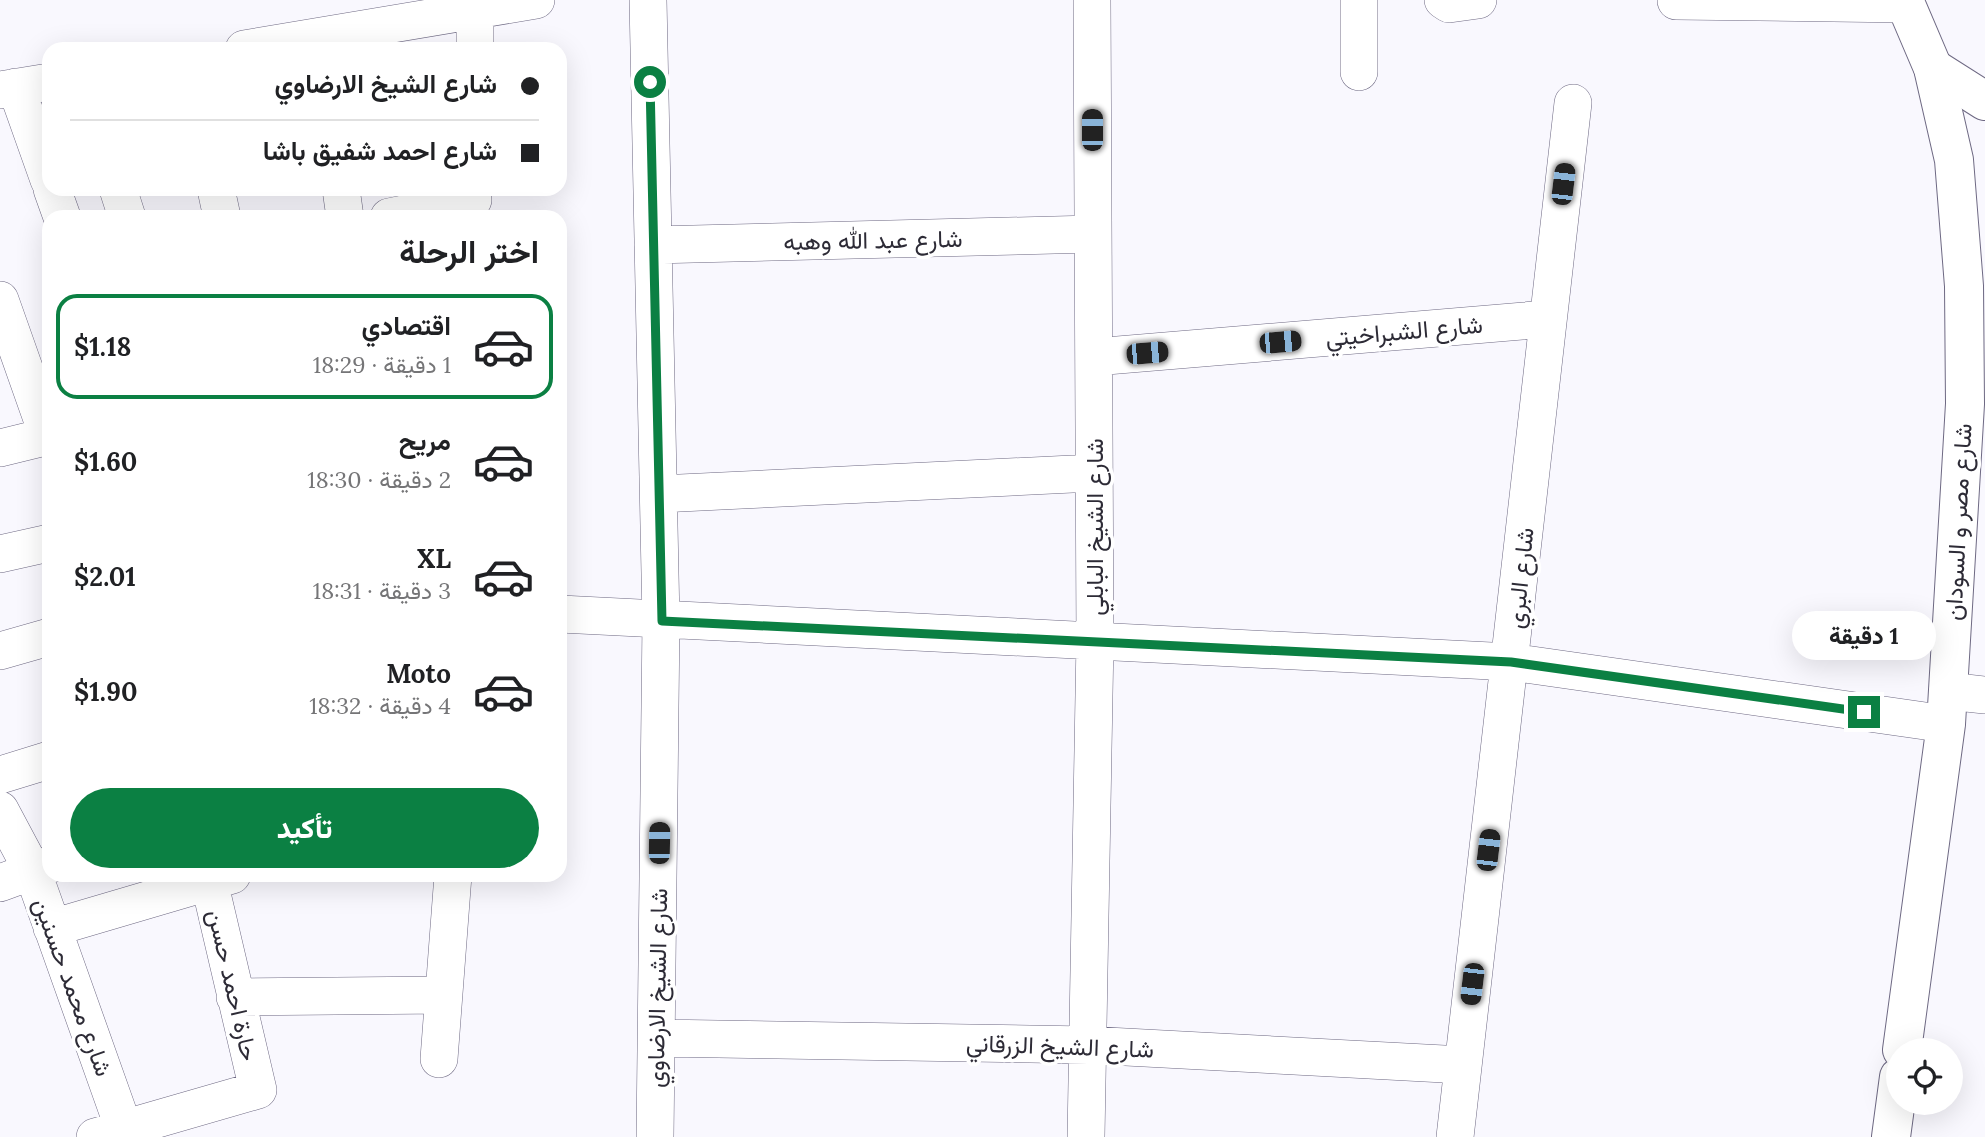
<!DOCTYPE html>
<html lang="ar">
<meta charset="utf-8">
<style>
:root{--surface:#fff;--page:#f2f2f2;--text:#202124;--muted:#757577;--line:#e0e0e0;--accent:#0b8043}
body{margin:0;font-family:Lora,Vazirmatn,serif;background:var(--page);color:var(--text);direction:rtl;height:100vh;display:flex;flex-direction:column;font-size:26px;white-space:nowrap}
*{box-sizing:border-box;margin:0}
p{font-size:23px;color:var(--muted)}
.icon{flex:none;width:38px;height:38px;fill:none;stroke:currentColor;stroke-width:2;stroke-linecap:round;stroke-linejoin:round}
.map{position:relative;flex:1;overflow:hidden;direction:ltr}
.side{position:absolute;left:42px;top:210px;width:525px;height:672px;display:flex;flex-direction:column;background:var(--surface);border-radius:21px;box-shadow:0 7px 28px #0002;direction:rtl}
.side>*{flex:none}
.top-card{position:absolute;left:42px;top:42px;width:525px;height:154px;border-radius:21px;box-shadow:0 7px 28px #0002;direction:rtl;display:grid;align-content:center;height:154px;padding:0 28px;background:var(--surface)}
.controls{position:absolute;left:1886px;top:1038px;display:grid;gap:14px}
.controls a{display:grid;place-items:center;width:77px;height:77px;border-radius:50%;background:var(--surface);box-shadow:0 7px 28px #0002;font-size:35px}
.end{position:absolute;width:32px;height:32px;margin:-16px;border:9px solid #0b8043;background:#fff;box-shadow:0 0 0 4px #fff}
.from{border-radius:50%}
.bubble{position:absolute;height:49px;border-radius:24px;background:var(--surface);box-shadow:0 7px 28px #0002;font-size:23px;font-weight:800;line-height:49px;text-align:center;direction:rtl}
.car{position:absolute;width:21px;height:42px;margin:-21px -10px;border-radius:9px;box-shadow:0 0 5px 2px #0007;background:linear-gradient(#222 24%,#8ab4d8 0 40%,#222 0 76%,#8ab4d8 0 86%,#222 0)}
.top-card b{display:flex;align-items:center;gap:24px;height:66px;font-size:26px}
.top-card b+b{border-top:2px solid var(--line)}
.top-card i{width:18px;height:18px;background:var(--text)}
ul{padding:0;list-style:none}
li{display:flex;align-items:center;gap:21px;height:105px;margin:0 14px 10px;padding:0 14px;border:4px solid transparent;border-radius:21px}
li div{flex:1}
li b{display:block;font-size:26px}
li em{font-style:normal;font-weight:800}
li.current{border-color:var(--accent)}
li>.icon{width:63px;height:63px;stroke-width:1.5}
h2{padding:0 28px;font-size:32px;line-height:84px}
.cta{display:flex;gap:14px;margin-top:auto;padding:14px 28px}
.cta a{flex:1;height:80px;border-radius:42px;background:var(--accent);color:#fff;font-size:28px;font-weight:800;line-height:80px;text-align:center}
.map>svg:first-child{display:block}
.lines{fill:none;stroke-linecap:round;stroke-linejoin:round}
.minor-casing{stroke:#6e6983;stroke-width:38}
.tertiary-casing{stroke:#6e6983;stroke-width:40}
.secondary-casing{stroke:#6e6983;stroke-width:40}
.minor{stroke:#fff;stroke-width:37}
.tertiary{stroke:#fff;stroke-width:38}
.secondary{stroke:#fff;stroke-width:38}
.route{stroke:#0b8043;stroke-width:9}
.labels{text-anchor:middle;dominant-baseline:central;stroke-width:7;stroke-linejoin:round;paint-order:stroke}
.street-label{font-size:24px;fill:#2d2b36;stroke:#fff}
</style>
<div class="map">
<svg width="1985" height="1137" viewBox="0 0 1985 1137">
<rect width="100%" height="100%" fill="#f9f8fe"/>
<g class="lines">
<defs>
<path id="minor" d="M648,0L661,621L655,1137
M1443,0L1449,4L1478,0
M1676,1L1906,4
M244,49L536,0
M475,49V10
M1359,72V0
M16,87L49,180
M0,90L49,82
M52,189L62,217
M118,189L127,217
M216,189L222,217
M341,189L345,217
M389,217L473,200
M653,245L1093,234
M0,300L48,436
M1094,357L1547,319
M0,448L49,436
M659,494L1093,473
M0,554L49,543
M560,614L1511,662L1946,724
M0,651L49,637
M1948,691L1985,695
M0,775L49,760
M0,810L32,870L124,1129
M0,883L49,865
M52,928L232,875
M235,997L444,995
M657,1038L1088,1045L1463,1065
M439,1059L453,875
M95,1137L258,1090L209,881
M1086,1137L1095,640L1092,0
M1455,1137L1573,103"/>
<path id="tertiary" d="M1933,68L1985,101"/>
<path id="secondary" d="M1902,1050L1946,724L1965,404L1964,286L1954,160L1933,68L1904,0
M1891,1137L1899,1077"/>
</defs>
<use href="#minor" class="minor-casing"/>
<use href="#tertiary" class="tertiary-casing"/>
<use href="#secondary" class="secondary-casing"/>
<use href="#minor" class="minor"/>
<use href="#tertiary" class="tertiary"/>
<use href="#secondary" class="secondary"/>
</g>
<g class="lines">
<path class="route" d="M650,82L662,621L1511,662L1864,712"/>
</g>
<g class="labels">
<g class="street-label">
<text transform="translate(873 240) rotate(-1)">شارع عبد الله وهبه</text>
<text transform="translate(1404 331) rotate(-5)">شارع الشبراخيتي</text>
<text transform="translate(1958 522) rotate(-87)">شارع مصر و السودان</text>
<text transform="translate(1094 527) rotate(-90)">شارع الشيخ البابلي</text>
<text transform="translate(1520 578) rotate(-84)">شارع البري</text>
<text transform="translate(233 985) rotate(77)">حارة احمد حسن</text>
<text transform="translate(73 987) rotate(70)">شارع محمد حسنين</text>
<text transform="translate(657 988) rotate(-89)">شارع الشيخ الارضاوي</text>
<text transform="translate(1060 1046) rotate(2)">شارع الشيخ الزرقاني</text>
</g>
</g>
</svg>
<div class="controls">
<a><svg class="icon" aria-label="locate" viewBox="0 0 24 24"><circle cx="12" cy="12" r="6"/><path d="M12 2v4M12 18v4M2 12h4M18 12h4"/></svg></a>
</div>
<i class="end from" style="left:650px;top:82px"></i>
<i class="end" style="left:1864px;top:712px"></i>
<div class="bubble" style="left:1792px;top:611px;width:144px">1 دقيقة</div>
<i class="car" style="left:1092px;top:130px;rotate:0deg"></i>
<i class="car" style="left:1563px;top:184px;rotate:7deg"></i>
<i class="car" style="left:1280px;top:342px;rotate:85deg"></i>
<i class="car" style="left:1147px;top:353px;rotate:85deg"></i>
<i class="car" style="left:659px;top:843px;rotate:1deg"></i>
<i class="car" style="left:1488px;top:850px;rotate:7deg"></i>
<i class="car" style="left:1472px;top:984px;rotate:187deg"></i>
<div class="top-card">
<b><i class="from"></i>شارع الشيخ الارضاوي</b>
<b><i></i>شارع احمد شفيق باشا</b>
</div>
<section class="side">
<h2>اختر الرحلة</h2>
<ul>
<li class="current"><svg class="icon" aria-label="car" viewBox="0 0 24 24"><path d="M5 17H2v-5l4-1 3-4h7l3 4 3 1v5h-3M9 17h6M6 11h13"/><circle cx="7" cy="17" r="2"/><circle cx="17" cy="17" r="2"/></svg><div><b>اقتصادي</b><p>1 دقيقة · 18:29</p></div><em>$1.18</em></li>
<li><svg class="icon" aria-label="car" viewBox="0 0 24 24"><path d="M5 17H2v-5l4-1 3-4h7l3 4 3 1v5h-3M9 17h6M6 11h13"/><circle cx="7" cy="17" r="2"/><circle cx="17" cy="17" r="2"/></svg><div><b>مريح</b><p>2 دقيقة · 18:30</p></div><em>$1.60</em></li>
<li><svg class="icon" aria-label="car" viewBox="0 0 24 24"><path d="M5 17H2v-5l4-1 3-4h7l3 4 3 1v5h-3M9 17h6M6 11h13"/><circle cx="7" cy="17" r="2"/><circle cx="17" cy="17" r="2"/></svg><div><b>XL</b><p>3 دقيقة · 18:31</p></div><em>$2.01</em></li>
<li><svg class="icon" aria-label="car" viewBox="0 0 24 24"><path d="M5 17H2v-5l4-1 3-4h7l3 4 3 1v5h-3M9 17h6M6 11h13"/><circle cx="7" cy="17" r="2"/><circle cx="17" cy="17" r="2"/></svg><div><b>Moto</b><p>4 دقيقة · 18:32</p></div><em>$1.90</em></li>
</ul>
<div class="cta"><a>تأكيد</a></div>
</section>
</div>
